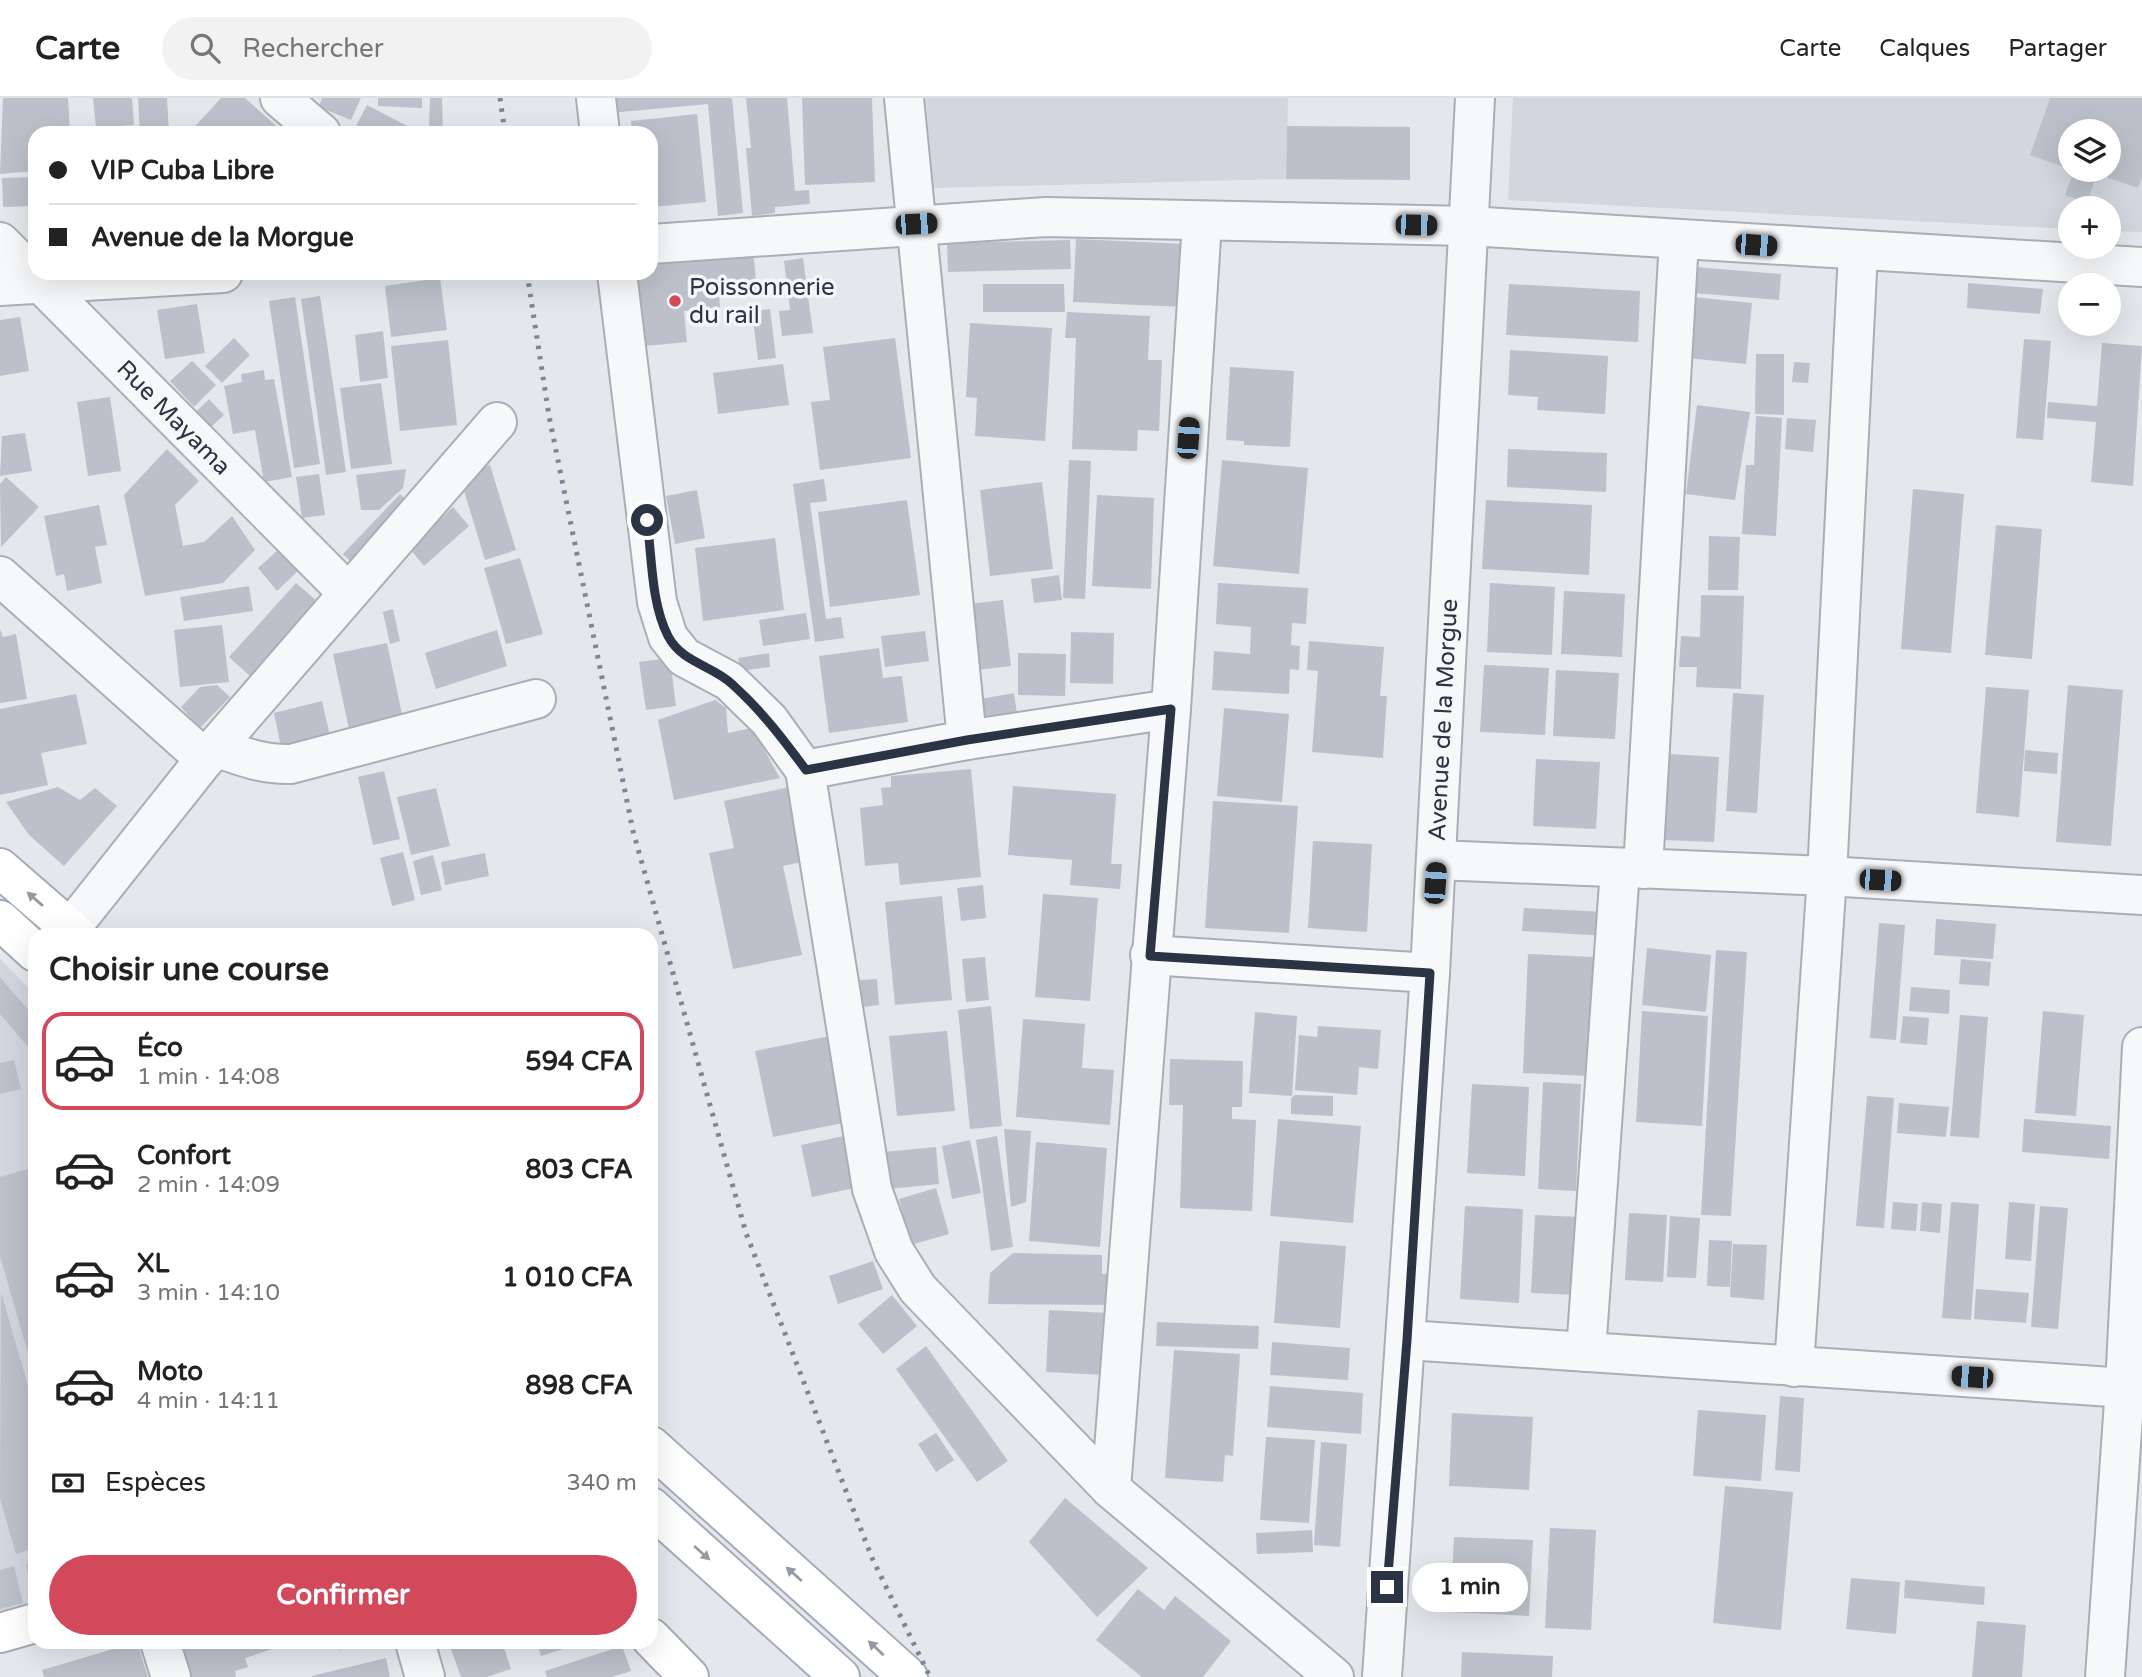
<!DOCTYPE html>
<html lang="fr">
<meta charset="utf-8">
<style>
:root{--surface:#fff;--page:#f2f2f2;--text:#222;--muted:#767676;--line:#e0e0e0;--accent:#d1495b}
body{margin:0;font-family:"Varela Round",sans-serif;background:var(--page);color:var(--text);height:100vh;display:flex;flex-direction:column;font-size:26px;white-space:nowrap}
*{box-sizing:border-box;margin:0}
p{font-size:23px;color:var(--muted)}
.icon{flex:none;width:38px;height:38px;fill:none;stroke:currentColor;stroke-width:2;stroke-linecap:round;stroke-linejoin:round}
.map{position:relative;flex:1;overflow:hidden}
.side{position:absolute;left:28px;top:830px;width:630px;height:721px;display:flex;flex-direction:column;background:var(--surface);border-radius:21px;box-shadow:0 7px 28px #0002}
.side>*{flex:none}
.guide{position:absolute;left:28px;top:28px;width:630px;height:154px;border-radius:21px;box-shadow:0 7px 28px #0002;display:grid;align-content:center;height:154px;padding:0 21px;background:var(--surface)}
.tools{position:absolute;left:2058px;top:21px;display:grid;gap:14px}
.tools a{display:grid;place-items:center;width:63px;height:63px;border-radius:50%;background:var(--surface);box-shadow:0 7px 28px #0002;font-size:35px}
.end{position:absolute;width:32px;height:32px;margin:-16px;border:9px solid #2b3445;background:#fff;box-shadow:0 0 0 4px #fff}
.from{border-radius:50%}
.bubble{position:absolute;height:49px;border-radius:24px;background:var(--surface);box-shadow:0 7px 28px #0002;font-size:23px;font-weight:700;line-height:49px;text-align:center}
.car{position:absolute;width:21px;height:42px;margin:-21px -10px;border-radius:9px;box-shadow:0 0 5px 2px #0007;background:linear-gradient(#222 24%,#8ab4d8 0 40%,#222 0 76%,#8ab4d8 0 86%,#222 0)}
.guide b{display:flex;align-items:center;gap:24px;height:66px;font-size:26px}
.guide b+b{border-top:2px solid var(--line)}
.guide i{width:18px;height:18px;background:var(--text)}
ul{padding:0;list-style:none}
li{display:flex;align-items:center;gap:21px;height:98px;margin:0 14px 10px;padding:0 7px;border:4px solid transparent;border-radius:21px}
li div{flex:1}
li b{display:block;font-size:26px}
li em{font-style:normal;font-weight:700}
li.active{border-color:var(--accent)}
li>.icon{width:63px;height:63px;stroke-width:1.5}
h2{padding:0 21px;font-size:32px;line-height:84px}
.pay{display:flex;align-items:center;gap:18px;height:77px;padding:0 21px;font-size:26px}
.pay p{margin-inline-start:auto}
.action{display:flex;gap:14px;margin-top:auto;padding:14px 21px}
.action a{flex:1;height:80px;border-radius:42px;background:var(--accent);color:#fff;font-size:28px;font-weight:700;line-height:80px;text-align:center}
header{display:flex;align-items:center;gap:42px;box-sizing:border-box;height:98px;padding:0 35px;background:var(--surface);border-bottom:2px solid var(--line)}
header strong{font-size:33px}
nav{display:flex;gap:38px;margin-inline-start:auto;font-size:24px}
.search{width:490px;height:63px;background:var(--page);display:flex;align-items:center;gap:18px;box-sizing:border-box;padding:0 24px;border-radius:38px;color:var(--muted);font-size:26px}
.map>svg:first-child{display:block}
.built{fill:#d2d6de;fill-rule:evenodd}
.building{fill:#bbc0ca}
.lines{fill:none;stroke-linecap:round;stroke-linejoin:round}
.minor-casing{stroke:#a9aeb7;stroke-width:42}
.major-casing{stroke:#a3abb8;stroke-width:42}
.minor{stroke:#f7f8fa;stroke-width:38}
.major{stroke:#fff;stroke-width:38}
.rail{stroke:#7d8696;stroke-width:5;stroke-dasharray:3.5 7;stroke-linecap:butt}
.oneway{fill:#959aa2}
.route{stroke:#2b3445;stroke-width:9}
.poi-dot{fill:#d1495b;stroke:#f4f6f9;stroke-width:2.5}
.labels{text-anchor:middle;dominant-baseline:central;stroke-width:7;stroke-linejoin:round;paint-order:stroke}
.poi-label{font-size:24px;fill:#2b3445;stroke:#f4f6f9;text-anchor:start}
.street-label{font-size:24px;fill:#2b3445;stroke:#f4f6f9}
</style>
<header>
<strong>Carte</strong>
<div class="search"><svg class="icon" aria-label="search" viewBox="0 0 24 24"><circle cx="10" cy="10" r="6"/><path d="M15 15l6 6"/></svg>Rechercher</div>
<nav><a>Carte</a><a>Calques</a><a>Partager</a></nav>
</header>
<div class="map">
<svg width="2142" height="1579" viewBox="0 0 2142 1579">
<rect width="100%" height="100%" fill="#e4e7ec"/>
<path class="built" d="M926,0H1288L1286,81L933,90Z
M1513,0H2142V134L2109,133V110H2070V131L1508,102ZM2070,33H2109V72H2070Z
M0,861L35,896V1505L0,1515Z"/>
<path class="building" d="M3,0H68L70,35H35V73L0,76Z
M93,0H132L134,27L96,30Z
M138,0H167L169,35H140Z
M221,0H245L284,35H189Z
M322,0H361L351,22L319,9Z
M378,0H422V10L378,8Z
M430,0H442L443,35H411L412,29L429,28Z
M609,0H732L743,115L718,118L708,6L610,15Z
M746,0H787L795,93L809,92L810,106L775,109V115L752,118L746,50H751Z
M802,0H872L875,84L805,87Z
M2050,0H2142V79L2138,90L2097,76L2087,105L2065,97L2074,72H2109V33H2070V71L2030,57Z
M367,7L409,29L406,35L354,32Z
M697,16L706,104L651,109V35H632L631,23Z
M1287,28L1410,29V82L1286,81Z
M35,79V108L3,109L2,80Z
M1076,141L1186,146L1183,209L1073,204Z
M1070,142L1071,171L948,174L947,145Z
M753,151L757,193L719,196L720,209L684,213L687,244L635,249L628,175H651V161Z
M803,160L813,235L782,238L779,213L790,212L784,163Z
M1695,169L1781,176L1779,202L1693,195Z
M378,175H430V177L379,182Z
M440,180L447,232L391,239L385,188Z
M1968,185L2043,191L2040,216L1967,210Z
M983,186H1064L1065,214H983Z
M1509,186L1640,193L1638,244L1506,237Z
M320,198L346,374L326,377L301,201Z
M295,199L320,366L294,370L269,203Z
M1693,199L1752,205L1746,266L1687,260Z
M197,206L205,255L165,261L157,212Z
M770,211L776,260L758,262L752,213Z
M1067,214L1150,218L1148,262H1162L1159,333L1138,332L1137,353L1072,351L1076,240H1065Z
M20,219L29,273L0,278V222Z
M970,225L1052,230L1045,343L975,338L977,300L966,299Z
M383,233L388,280L360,284L355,237Z
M234,240L250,257L222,285L205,268Z
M895,240L911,360L820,372L811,304L830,302L823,249Z
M2024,241L2051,243L2043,342L2016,340Z
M448,242L457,327L400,333L391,248Z
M2102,245L2142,248L2133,388L2091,384L2096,324L2047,320L2048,304L2097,308Z
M1510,252L1608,258L1605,316L1537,312L1538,299L1508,297Z
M1756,256H1784V317L1755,316Z
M192,263L216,287L194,309L170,283Z
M1794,264L1810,265L1808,285L1792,284Z
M783,266L789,307L718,316L713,275Z
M1230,269L1294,273L1290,349L1244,347V343L1226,342Z
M264,272L265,282L274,281L292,379L264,384L255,332L233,336L224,288L242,284L241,276Z
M381,285L392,366L351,371L340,290Z
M110,299L121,373L88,378L77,304Z
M209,301L224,317L211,329L196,314Z
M1697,307L1750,314L1735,402L1686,396Z
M1756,318L1782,320L1776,438L1742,436L1746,367H1754Z
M1787,320L1816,322L1813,354L1785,351Z
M25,335L32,373L0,378L2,338Z
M167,351L199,383L175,407L183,448L204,444L232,418L255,452L223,485L145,498L124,397Z
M1508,351L1607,355L1606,394L1507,389Z
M1069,362L1091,363L1085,501L1063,500Z
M1222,362L1308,370L1299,476L1213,468Z
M490,367L516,452L485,462L459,376Z
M406,371L403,390L379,412H361L356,377Z
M319,376L325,417L302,420L296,379Z
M6,379L39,409L1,449L0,386Z
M824,381L827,403L810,405L826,521L841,519L844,540L815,544L793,386Z
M1042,384L1053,471L990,478L980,392Z
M1913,391L1964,396L1951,555L1901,551Z
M697,392L705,440L675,446L666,398Z
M400,396L412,407L354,467L343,456Z
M1097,397L1154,400L1151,491L1092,488Z
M907,402L920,497L830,509L818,414Z
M1486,402L1592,407L1589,477L1482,471Z
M99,407L107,447L95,449L102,485L67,493L64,476L56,478L44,418Z
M453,409L469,428L424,468L409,450Z
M1996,427L2042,431L2032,561L1985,557Z
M1709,438L1740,439L1738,492H1708Z
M775,440L784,512L703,523L695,450Z
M279,451L298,473L277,493L258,470Z
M520,460L543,536L506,546L484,470Z
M1059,477L1062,502L1034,505L1031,481Z
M296,485L318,504L250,578L229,559Z
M1218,485L1308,490L1306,526L1292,525L1291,547L1300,548L1299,572L1290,571L1289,596L1212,592L1214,553L1250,556L1251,529L1216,526Z
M1490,485L1555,489L1552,557L1487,554Z
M249,488L253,513L184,523L180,499Z
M1564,493L1625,496L1622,559L1561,556Z
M1701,497L1744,498L1741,591L1696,589L1697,569H1679L1681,538L1700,539Z
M1003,502L1011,568L977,572L969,506Z
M393,511L400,543L390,546L383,514Z
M806,515L810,541L763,548L759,522Z
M222,527L229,584L180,589L174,532Z
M0,531L3,539L16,536L27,601L0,605Z
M497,532L507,568L436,591L425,555Z
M925,533L929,563L885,569L881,538Z
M1071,534L1114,535L1113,586L1070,585Z
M1309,543L1384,549L1380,598H1387L1383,660L1312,654L1318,573L1307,572Z
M387,545L403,621L349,631L333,556Z
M879,550L883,580L902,578L908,624L829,635L819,558Z
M769,555L770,569L741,573L738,560Z
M1018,555L1066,556L1065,598L1018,597Z
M670,560L676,608L646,612L639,564Z
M1484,567L1549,570L1545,637L1480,634Z
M1556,572L1619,575L1615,641L1553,638Z
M217,587L230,599L200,630L181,609L200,589Z
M2068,587L2123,592L2111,748L2056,744Z
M1986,589L2029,592L2019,719L1976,715Z
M1014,595L1017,615L978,622L975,602Z
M1733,595L1764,597L1757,715L1726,713Z
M76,596L87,646L41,655L48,687L0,697V611Z
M715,602L726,610L728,635L752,630L780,680L674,702L658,622Z
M322,603L330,638L281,649L274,615Z
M1224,610L1289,616L1282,704L1217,698Z
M2025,652L2058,655L2057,676L2024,673Z
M1669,656L1719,659L1714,744L1664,742Z
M1536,661L1600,664L1596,731L1533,728Z
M971,671L981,779L900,787L898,765L865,768L860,710L883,707L881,690L891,689V678Z
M384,673L400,741L373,747L358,679Z
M1013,688L1116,696L1111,766H1122L1120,791L1070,787L1072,762L1008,757Z
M58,689L80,702L95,690L117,708L64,768L29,737L6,704Z
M790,689L806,763L783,768L802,857L733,871L709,755L734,750L724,703Z
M436,690L450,748L411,757L397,699Z
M1213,703L1298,708L1289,835L1205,830Z
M1313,743L1372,746L1367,834L1308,830Z
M403,754L415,802L392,808L380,760Z
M485,755L489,778L445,787L441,764Z
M433,757L442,792L421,797L413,763Z
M983,787L986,820L961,823L957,790Z
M1043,796L1098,800L1090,903L1035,899Z
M942,798L952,902L895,907L885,804Z
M1524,810L1607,814L1606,838L1522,833Z
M1936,821L1996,826L1993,861L1934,857Z
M1879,825L1905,827L1896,942L1870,940Z
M1647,850L1711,857L1706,914L1642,907Z
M1716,852L1747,854L1731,1118L1701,1117Z
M1528,856L1593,859L1588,978L1523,975Z
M985,859L989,902L966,904L962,861Z
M1961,861L1991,864L1989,888L1959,886Z
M0,879L35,920V957L0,916Z
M877,881L879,907L862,909L860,882Z
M1911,889L1950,892L1949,916L1909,913Z
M991,908L1002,1028L970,1031L958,912Z
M1642,913L1708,918L1702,1028L1636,1024Z
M2043,913L2084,917L2076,1018L2035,1015Z
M1255,914L1297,918L1292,998L1249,995Z
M1960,917L1988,919L1979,1040L1950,1038Z
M1903,918L1929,920L1927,947L1900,945Z
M1023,921L1085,926L1082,970L1114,972L1110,1027L1016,1019Z
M1318,928L1381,932L1378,971L1359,969L1357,997L1295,992L1299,937L1317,939Z
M947,933L955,1013L897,1018L889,938Z
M830,938L848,1024L773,1039L755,953Z
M1170,961L1243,963L1242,1009H1232V1021L1256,1022L1252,1113L1180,1110L1183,1007H1169Z
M14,962L21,991L0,996V965Z
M1543,984L1581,986L1576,1093L1538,1091Z
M1472,986L1529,989L1525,1078L1467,1075Z
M1295,997L1333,998V1018L1291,1016V1000Z
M1867,998L1894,1000L1884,1130L1856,1128Z
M1899,1005L1949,1009L1946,1039L1897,1035Z
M1278,1021L1361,1028L1353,1125L1270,1118Z
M2024,1021L2111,1028L2109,1061L2022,1054Z
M1004,1031L1031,1033L1026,1104L1011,1109Z
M849,1037L859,1089L812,1099L801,1047Z
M997,1038L1013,1149L991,1153L976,1042Z
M970,1042L981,1095L952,1101L942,1048Z
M1036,1044L1107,1050L1100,1149L1029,1143Z
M936,1049L939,1086L888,1091L884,1054Z
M35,1069V1276H34L0,1158V1079Z
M936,1090L949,1136L911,1147L899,1101Z
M1893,1104L1918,1106L1916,1133L1891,1131Z
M1922,1104L1942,1106L1940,1135L1920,1133Z
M1951,1104L1979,1106L1971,1222L1942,1220Z
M2009,1104L2035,1106L2031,1163L2005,1161Z
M1465,1108L1523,1111L1519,1205L1460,1201Z
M2040,1108L2068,1110L2058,1231L2031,1229Z
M1629,1115L1667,1117L1663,1184L1625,1182Z
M1535,1117L1579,1119L1576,1197L1531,1195Z
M1670,1118L1700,1120L1696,1180L1667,1179Z
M1709,1142L1732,1143L1730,1189L1707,1188Z
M1280,1143L1346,1148L1340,1230L1274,1225Z
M1733,1146L1767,1147L1764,1202L1730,1199Z
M1013,1155L1102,1157V1176L1112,1175L1109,1207L988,1206L990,1175Z
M873,1163L883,1191L838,1206L829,1178Z
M1976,1191L2029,1195L2026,1225L1974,1221Z
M1,1194L35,1312V1450L16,1456L0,1401Z
M892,1197L917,1228L883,1256L858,1226Z
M1049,1212L1108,1215L1106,1277L1046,1274Z
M1157,1224L1259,1228L1258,1251L1156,1248Z
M1272,1244L1350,1250L1348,1282L1270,1277Z
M926,1248L1008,1363L977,1384L896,1271Z
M1174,1252L1240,1256L1233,1358L1225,1357L1223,1384L1165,1380Z
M1270,1288L1363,1295L1361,1336L1267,1329Z
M1780,1298L1804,1300L1800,1374L1775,1372Z
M1698,1312L1766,1317L1761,1383L1693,1378Z
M1452,1315L1533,1319L1529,1392L1449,1388Z
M936,1335L954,1362L936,1374L918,1346Z
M1266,1339L1315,1342L1309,1425L1260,1422Z
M1321,1344L1347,1346L1340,1449L1314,1447Z
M1725,1388L1793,1394L1781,1532L1713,1525Z
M1065,1400L1148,1470L1097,1519L1029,1444Z
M1550,1430L1596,1432L1591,1532L1545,1530Z
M1312,1432L1313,1454L1257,1456L1256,1435Z
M1454,1439L1533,1442L1529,1518L1450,1514Z
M35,1463V1497L34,1498L26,1466Z
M14,1468L23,1505L0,1511V1472Z
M1851,1480L1900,1484L1896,1536L1846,1531Z
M1905,1482L1985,1489L1984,1507L1904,1500Z
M1138,1491L1164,1512L1175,1498L1231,1543L1203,1579H1142L1096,1542Z
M1977,1523L2026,1527L2022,1579H1972Z
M137,1544L148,1579H44L42,1572Z
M170,1544H294L245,1560L248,1569L235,1573L236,1579H182Z
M336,1544H365L339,1552Z
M462,1544H502L511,1571L487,1579H461L450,1548Z
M537,1544H572L573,1548L541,1558Z
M622,1548L631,1573L612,1579H547L545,1573Z
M1462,1554L1553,1558L1552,1579H1461Z
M386,1560L390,1579H312V1578Z"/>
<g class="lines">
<defs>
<g id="minor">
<path d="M280,0L321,35"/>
<path d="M596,0L600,35"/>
<path d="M904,0L967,642"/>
<path id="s1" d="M0,144L348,495"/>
<path d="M651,146L1046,119L1469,128L2142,169"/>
<path d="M617,175L657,504L668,539L684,559L729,583L769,622L805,672L872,1091L894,1153L918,1191L1111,1391L1334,1579"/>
<path d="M0,188L223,175"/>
<path d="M0,478L205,661"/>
<path d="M215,649C241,658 263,667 291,666L536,601"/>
<path d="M805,672L967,642L1171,611"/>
<path d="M1437,762L1827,778L2142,797"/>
<path d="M1643,771L1679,142"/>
<path d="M66,836L205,661L497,324"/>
<path d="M1150,857L1430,875"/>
<path d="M1407,1242L2142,1291"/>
<path d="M1586,1254L1620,771"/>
<path d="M1794,1269L1827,778L1858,154"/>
<path d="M1111,1391L1171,611L1202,124"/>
<path d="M160,1544L171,1579"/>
<path d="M415,1544L425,1579"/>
<path id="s2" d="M1382,1579L1430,875L1475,0"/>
<path d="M2105,1579L2125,1289L2142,949"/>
</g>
<path id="major" d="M0,770L76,836
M0,822L35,854
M651,1348L908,1579
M651,1409L840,1579
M0,1535L35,1525
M651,1540L689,1579"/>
</defs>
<use href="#minor" class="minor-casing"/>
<use href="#major" class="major-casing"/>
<use href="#minor" class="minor"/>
<use href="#major" class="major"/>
<path class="rail" d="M500,0L505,35
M527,175L549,318L633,733L746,1135L872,1460L930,1579"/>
</g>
<defs><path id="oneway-solid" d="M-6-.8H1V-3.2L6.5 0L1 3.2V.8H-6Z" transform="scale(1.75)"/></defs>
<g class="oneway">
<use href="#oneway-solid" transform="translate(35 801) rotate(-139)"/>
<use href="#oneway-solid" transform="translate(702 1455) rotate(42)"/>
<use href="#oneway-solid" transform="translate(794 1476) rotate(-138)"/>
<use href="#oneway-solid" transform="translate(876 1550) rotate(-137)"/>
</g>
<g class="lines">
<path class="route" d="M647,422C652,459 651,505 668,538C682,565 712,567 732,586C761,612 783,641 806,672L967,642L1171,611L1150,858L1430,875L1407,1242L1387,1489"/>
</g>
<circle class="poi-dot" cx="675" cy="203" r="7"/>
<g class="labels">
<g class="poi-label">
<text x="689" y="189">Poissonnerie<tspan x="689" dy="28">du rail</tspan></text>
</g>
<g class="street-label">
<text stroke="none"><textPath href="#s1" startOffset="247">Rue Mayama</textPath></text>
<text stroke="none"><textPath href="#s2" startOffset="959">Avenue de la Morgue</textPath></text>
</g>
</g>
</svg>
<div class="tools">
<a><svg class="icon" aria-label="layers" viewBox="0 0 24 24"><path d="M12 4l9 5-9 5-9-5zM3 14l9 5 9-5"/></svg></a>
<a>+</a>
<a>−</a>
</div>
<i class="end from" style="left:647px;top:422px"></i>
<i class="end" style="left:1387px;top:1489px"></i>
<div class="bubble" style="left:1412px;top:1465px;width:116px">1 min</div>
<i class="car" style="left:916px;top:126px;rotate:87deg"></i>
<i class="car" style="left:1416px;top:127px;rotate:91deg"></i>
<i class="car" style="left:1756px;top:147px;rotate:94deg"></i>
<i class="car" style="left:1188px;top:340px;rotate:4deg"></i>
<i class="car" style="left:1880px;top:782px;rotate:93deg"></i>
<i class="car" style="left:1435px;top:785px;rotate:4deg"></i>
<i class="car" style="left:1972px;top:1279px;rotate:274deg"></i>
<div class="guide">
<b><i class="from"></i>VIP Cuba Libre</b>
<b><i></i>Avenue de la Morgue</b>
</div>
<section class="side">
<h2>Choisir une course</h2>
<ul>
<li class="active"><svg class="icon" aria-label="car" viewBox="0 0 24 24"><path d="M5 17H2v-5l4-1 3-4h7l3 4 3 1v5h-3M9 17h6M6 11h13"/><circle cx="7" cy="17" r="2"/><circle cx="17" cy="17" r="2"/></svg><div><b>Éco</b><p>1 min · 14:08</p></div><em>594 CFA</em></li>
<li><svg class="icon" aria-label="car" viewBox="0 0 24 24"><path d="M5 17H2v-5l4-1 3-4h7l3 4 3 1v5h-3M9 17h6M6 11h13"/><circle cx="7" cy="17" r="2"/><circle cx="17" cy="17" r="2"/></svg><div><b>Confort</b><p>2 min · 14:09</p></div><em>803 CFA</em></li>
<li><svg class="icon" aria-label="car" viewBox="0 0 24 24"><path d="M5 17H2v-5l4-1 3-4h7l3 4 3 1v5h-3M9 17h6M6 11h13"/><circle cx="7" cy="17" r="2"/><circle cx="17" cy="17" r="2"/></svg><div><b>XL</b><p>3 min · 14:10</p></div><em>1 010 CFA</em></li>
<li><svg class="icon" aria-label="car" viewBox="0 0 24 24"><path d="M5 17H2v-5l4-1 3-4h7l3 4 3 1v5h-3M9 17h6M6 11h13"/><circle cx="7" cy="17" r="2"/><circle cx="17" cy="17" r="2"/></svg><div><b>Moto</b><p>4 min · 14:11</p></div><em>898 CFA</em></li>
</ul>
<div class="pay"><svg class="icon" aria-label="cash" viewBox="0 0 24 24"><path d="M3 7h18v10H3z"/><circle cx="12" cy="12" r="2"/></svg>Espèces<p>340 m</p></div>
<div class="action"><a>Confirmer</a></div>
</section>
</div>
